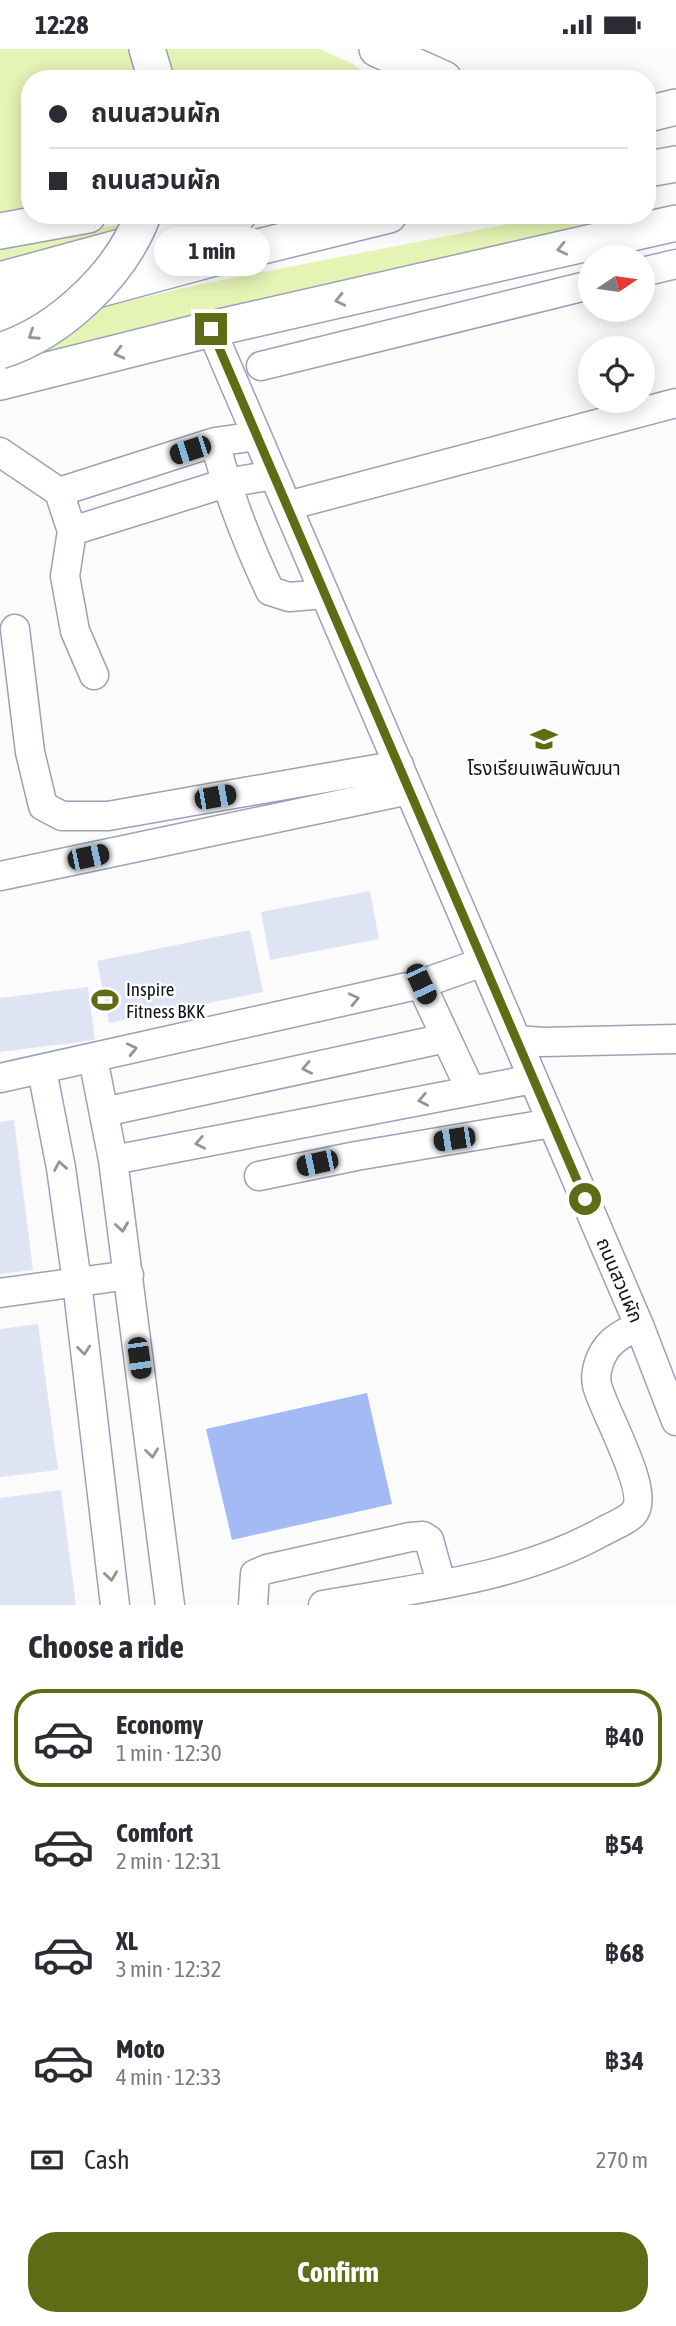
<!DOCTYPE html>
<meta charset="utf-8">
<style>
:root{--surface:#fff;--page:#f2f2f3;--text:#2b2b33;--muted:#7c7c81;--line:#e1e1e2;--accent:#606c15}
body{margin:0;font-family:"Asap Condensed","Noto Sans Thai",sans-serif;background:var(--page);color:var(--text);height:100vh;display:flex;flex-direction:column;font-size:26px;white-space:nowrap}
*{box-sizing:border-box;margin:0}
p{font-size:23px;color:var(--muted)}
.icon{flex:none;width:38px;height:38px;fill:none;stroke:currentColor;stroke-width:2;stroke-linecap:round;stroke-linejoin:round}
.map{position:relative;height:1556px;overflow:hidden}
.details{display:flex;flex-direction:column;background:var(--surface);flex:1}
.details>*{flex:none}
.banner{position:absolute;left:21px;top:21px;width:635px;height:154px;border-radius:28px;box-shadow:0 4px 18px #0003;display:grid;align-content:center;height:154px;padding:0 28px;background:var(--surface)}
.needle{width:46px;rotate:77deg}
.controls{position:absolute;left:578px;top:196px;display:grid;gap:14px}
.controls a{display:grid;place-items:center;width:77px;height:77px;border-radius:50%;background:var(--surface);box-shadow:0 4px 18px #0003;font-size:35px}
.end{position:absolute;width:32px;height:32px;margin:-16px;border:9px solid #606c15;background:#fff;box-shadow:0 0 0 4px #fff}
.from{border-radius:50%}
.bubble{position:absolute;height:49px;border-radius:24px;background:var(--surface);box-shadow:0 4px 18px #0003;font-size:23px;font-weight:700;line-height:49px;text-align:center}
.car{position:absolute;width:21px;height:42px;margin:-21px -10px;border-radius:9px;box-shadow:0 0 5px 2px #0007;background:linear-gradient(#222 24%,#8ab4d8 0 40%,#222 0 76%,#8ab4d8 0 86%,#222 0)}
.banner b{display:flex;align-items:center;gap:24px;height:66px;font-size:26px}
.banner b+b{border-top:2px solid var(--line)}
.banner i{width:18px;height:18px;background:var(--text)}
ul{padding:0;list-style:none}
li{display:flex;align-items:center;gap:21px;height:98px;margin:0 14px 10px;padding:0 14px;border:4px solid transparent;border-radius:28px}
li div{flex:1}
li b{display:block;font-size:26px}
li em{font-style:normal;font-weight:700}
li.active{border-color:var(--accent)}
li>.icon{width:63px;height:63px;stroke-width:1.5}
h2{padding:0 28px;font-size:32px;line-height:84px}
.pay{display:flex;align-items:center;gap:18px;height:77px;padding:0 28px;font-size:26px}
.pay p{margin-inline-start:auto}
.cta{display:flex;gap:14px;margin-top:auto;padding:14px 28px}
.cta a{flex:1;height:80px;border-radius:28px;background:var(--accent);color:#fff;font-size:28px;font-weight:700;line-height:80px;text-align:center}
.status{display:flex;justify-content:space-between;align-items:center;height:49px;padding:0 35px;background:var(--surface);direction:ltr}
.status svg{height:19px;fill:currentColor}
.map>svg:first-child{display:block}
.green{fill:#e5f3b5}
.water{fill:#a4baf4}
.building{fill:#dee4f3}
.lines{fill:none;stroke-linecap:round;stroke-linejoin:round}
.minor-casing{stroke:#99a2b8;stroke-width:31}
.major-casing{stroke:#99a2b8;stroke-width:38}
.minor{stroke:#fff;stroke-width:28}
.major{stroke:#fff;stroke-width:35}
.major-bridge-casing{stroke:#99a2b8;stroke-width:38;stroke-linecap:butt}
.major-bridge{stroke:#fff;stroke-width:35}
.oneway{stroke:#949598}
.route{stroke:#606c15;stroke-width:9}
.labels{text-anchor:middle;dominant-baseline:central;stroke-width:5;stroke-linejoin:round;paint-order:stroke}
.poi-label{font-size:19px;fill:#11141b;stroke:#fff}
.street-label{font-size:19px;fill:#11141b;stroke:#fff}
</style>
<div class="status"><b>12:28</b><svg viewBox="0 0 49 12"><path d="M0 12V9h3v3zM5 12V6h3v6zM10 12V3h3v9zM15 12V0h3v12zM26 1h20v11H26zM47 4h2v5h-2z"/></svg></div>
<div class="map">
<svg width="676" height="1556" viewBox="0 0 676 1556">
<rect width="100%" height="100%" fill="#fbfbfb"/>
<path class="green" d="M0,0H320L353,15L372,30H30V160L0,163Z
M555,166H641L0,321L41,272L197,236Z
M123,175L136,216L0,252V195Z"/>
<path class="water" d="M367,1344L392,1455L232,1491L206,1380Z"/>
<path class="building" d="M370,842L379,890L270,911L261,863Z
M250,881L263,943L109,974L97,912Z
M88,938L95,991L0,1003V949Z
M14,1071L33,1221L0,1225V1073Z
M38,1275L58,1421L0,1428V1280Z
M61,1441L76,1556H0V1449Z"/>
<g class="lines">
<defs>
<path id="minor" d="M642,223L676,215
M211,280L639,1276L676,1372
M261,317L590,236
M215,393C228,445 247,493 270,542L289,548L325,545
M0,403L59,443L72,482L65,527L75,582L94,626
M59,443L215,393L257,387
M287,457L676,354
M72,482L226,434L274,426
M15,580L30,703L43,757L62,767H108L399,716
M0,827L409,741
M517,991L543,993L676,990
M93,1009L113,1111L170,1556
M42,1021L61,1119L77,1233L115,1556
M0,1029L421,935L483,913
M471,1042L533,1030
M104,1063L446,989
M113,1111L471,1042L421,935
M259,1127L356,1107L552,1074
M0,1244L129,1226
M253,1556L255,1525L267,1520L410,1488L423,1487L429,1491L441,1534
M323,1556C417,1539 516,1530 600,1484C610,1478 625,1473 633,1465C653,1445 603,1362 597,1336C594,1322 601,1303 612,1293C619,1286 631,1281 639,1276"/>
<path id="major" d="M147,0L156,30
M377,0L444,30
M648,65L676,58
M648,120L676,115
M0,182L88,166
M0,231L238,166
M0,267L222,207L389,166
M0,333L211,280L676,174"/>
</defs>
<use href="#minor" class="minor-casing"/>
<use href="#major" class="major-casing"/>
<use href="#minor" class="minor"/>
<use href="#major" class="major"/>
<defs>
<path id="major-bridge" d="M0,302C60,283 121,225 143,166"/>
</defs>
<use href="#major-bridge" class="major-bridge-casing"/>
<use href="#major-bridge" class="major-bridge"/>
</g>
<defs><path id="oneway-chevron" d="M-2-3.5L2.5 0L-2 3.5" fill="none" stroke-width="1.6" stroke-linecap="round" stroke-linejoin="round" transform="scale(1.75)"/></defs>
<g class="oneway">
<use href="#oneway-chevron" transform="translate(562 200) rotate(167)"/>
<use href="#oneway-chevron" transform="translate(340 251) rotate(167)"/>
<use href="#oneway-chevron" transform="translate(33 286) rotate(147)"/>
<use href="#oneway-chevron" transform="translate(119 304) rotate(166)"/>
<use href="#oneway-chevron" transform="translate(354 950) rotate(-13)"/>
<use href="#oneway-chevron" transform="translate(132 1000) rotate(-13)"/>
<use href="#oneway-chevron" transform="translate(307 1019) rotate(168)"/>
<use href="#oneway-chevron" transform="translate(423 1051) rotate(169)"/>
<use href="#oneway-chevron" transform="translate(200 1094) rotate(169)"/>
<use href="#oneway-chevron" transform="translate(60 1117) rotate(-100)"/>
<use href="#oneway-chevron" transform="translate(122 1178) rotate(82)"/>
<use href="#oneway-chevron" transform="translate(84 1301) rotate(84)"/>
<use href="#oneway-chevron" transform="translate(152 1404) rotate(83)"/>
<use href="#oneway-chevron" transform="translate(111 1527) rotate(82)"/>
</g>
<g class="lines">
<path class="route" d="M211,280L585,1150"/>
</g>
<defs>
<symbol id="school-bare" viewBox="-9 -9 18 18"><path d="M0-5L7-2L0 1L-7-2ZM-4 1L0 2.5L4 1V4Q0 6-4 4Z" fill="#606c15" stroke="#fff" stroke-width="2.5" paint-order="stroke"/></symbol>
<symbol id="stadium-bare" viewBox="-9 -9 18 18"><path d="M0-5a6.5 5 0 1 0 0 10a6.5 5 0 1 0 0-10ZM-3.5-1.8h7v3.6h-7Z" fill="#606c15" stroke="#fff" stroke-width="2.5" paint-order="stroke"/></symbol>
</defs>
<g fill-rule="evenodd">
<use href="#school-bare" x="525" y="671" width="38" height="38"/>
<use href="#stadium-bare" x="86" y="932" width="38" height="38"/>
</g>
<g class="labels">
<g class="poi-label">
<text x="544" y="719">โรงเรียนเพลินพัฒนา</text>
<text x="126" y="940" text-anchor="start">Inspire<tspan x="126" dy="22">Fitness BKK</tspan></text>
</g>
<g class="street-label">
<text transform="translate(620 1231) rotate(67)">ถนนสวนผัก</text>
</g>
</g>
</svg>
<div class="controls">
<a><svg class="needle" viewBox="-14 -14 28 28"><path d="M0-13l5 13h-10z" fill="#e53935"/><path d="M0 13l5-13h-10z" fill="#7c7c81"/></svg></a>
<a><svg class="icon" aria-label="locate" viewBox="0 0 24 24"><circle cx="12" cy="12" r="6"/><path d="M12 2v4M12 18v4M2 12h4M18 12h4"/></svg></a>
</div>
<i class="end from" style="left:585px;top:1150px"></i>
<i class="end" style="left:211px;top:280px"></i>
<div class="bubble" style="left:154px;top:178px;width:116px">1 min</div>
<i class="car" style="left:190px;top:401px;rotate:252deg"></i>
<i class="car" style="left:215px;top:748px;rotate:80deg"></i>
<i class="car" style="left:88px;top:808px;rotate:78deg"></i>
<i class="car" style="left:421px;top:935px;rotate:155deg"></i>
<i class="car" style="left:454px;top:1090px;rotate:261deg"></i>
<i class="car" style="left:317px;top:1114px;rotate:258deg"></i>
<i class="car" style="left:139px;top:1309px;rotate:172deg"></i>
<div class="banner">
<b><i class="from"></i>ถนนสวนผัก</b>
<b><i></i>ถนนสวนผัก</b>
</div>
</div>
<section class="details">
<h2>Choose a ride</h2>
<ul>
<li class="active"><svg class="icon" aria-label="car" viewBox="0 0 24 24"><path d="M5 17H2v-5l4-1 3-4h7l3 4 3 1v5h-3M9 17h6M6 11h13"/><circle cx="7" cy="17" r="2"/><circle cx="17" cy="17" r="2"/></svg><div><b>Economy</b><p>1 min · 12:30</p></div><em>฿40</em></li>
<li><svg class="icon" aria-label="car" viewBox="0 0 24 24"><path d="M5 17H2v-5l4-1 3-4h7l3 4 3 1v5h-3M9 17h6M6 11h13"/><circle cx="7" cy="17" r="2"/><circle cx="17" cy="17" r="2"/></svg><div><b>Comfort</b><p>2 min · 12:31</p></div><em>฿54</em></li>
<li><svg class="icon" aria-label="car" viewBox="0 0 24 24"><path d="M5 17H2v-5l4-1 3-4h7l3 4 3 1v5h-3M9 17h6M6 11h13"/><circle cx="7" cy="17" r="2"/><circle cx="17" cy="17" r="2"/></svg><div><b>XL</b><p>3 min · 12:32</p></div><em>฿68</em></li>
<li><svg class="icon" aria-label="car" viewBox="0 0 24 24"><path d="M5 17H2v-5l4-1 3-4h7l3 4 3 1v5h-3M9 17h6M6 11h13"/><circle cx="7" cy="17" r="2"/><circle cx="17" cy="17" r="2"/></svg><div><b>Moto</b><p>4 min · 12:33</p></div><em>฿34</em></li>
</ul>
<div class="pay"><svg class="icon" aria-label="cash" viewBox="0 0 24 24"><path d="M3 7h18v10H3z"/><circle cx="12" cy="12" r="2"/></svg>Cash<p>270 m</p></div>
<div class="cta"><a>Confirm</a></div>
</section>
